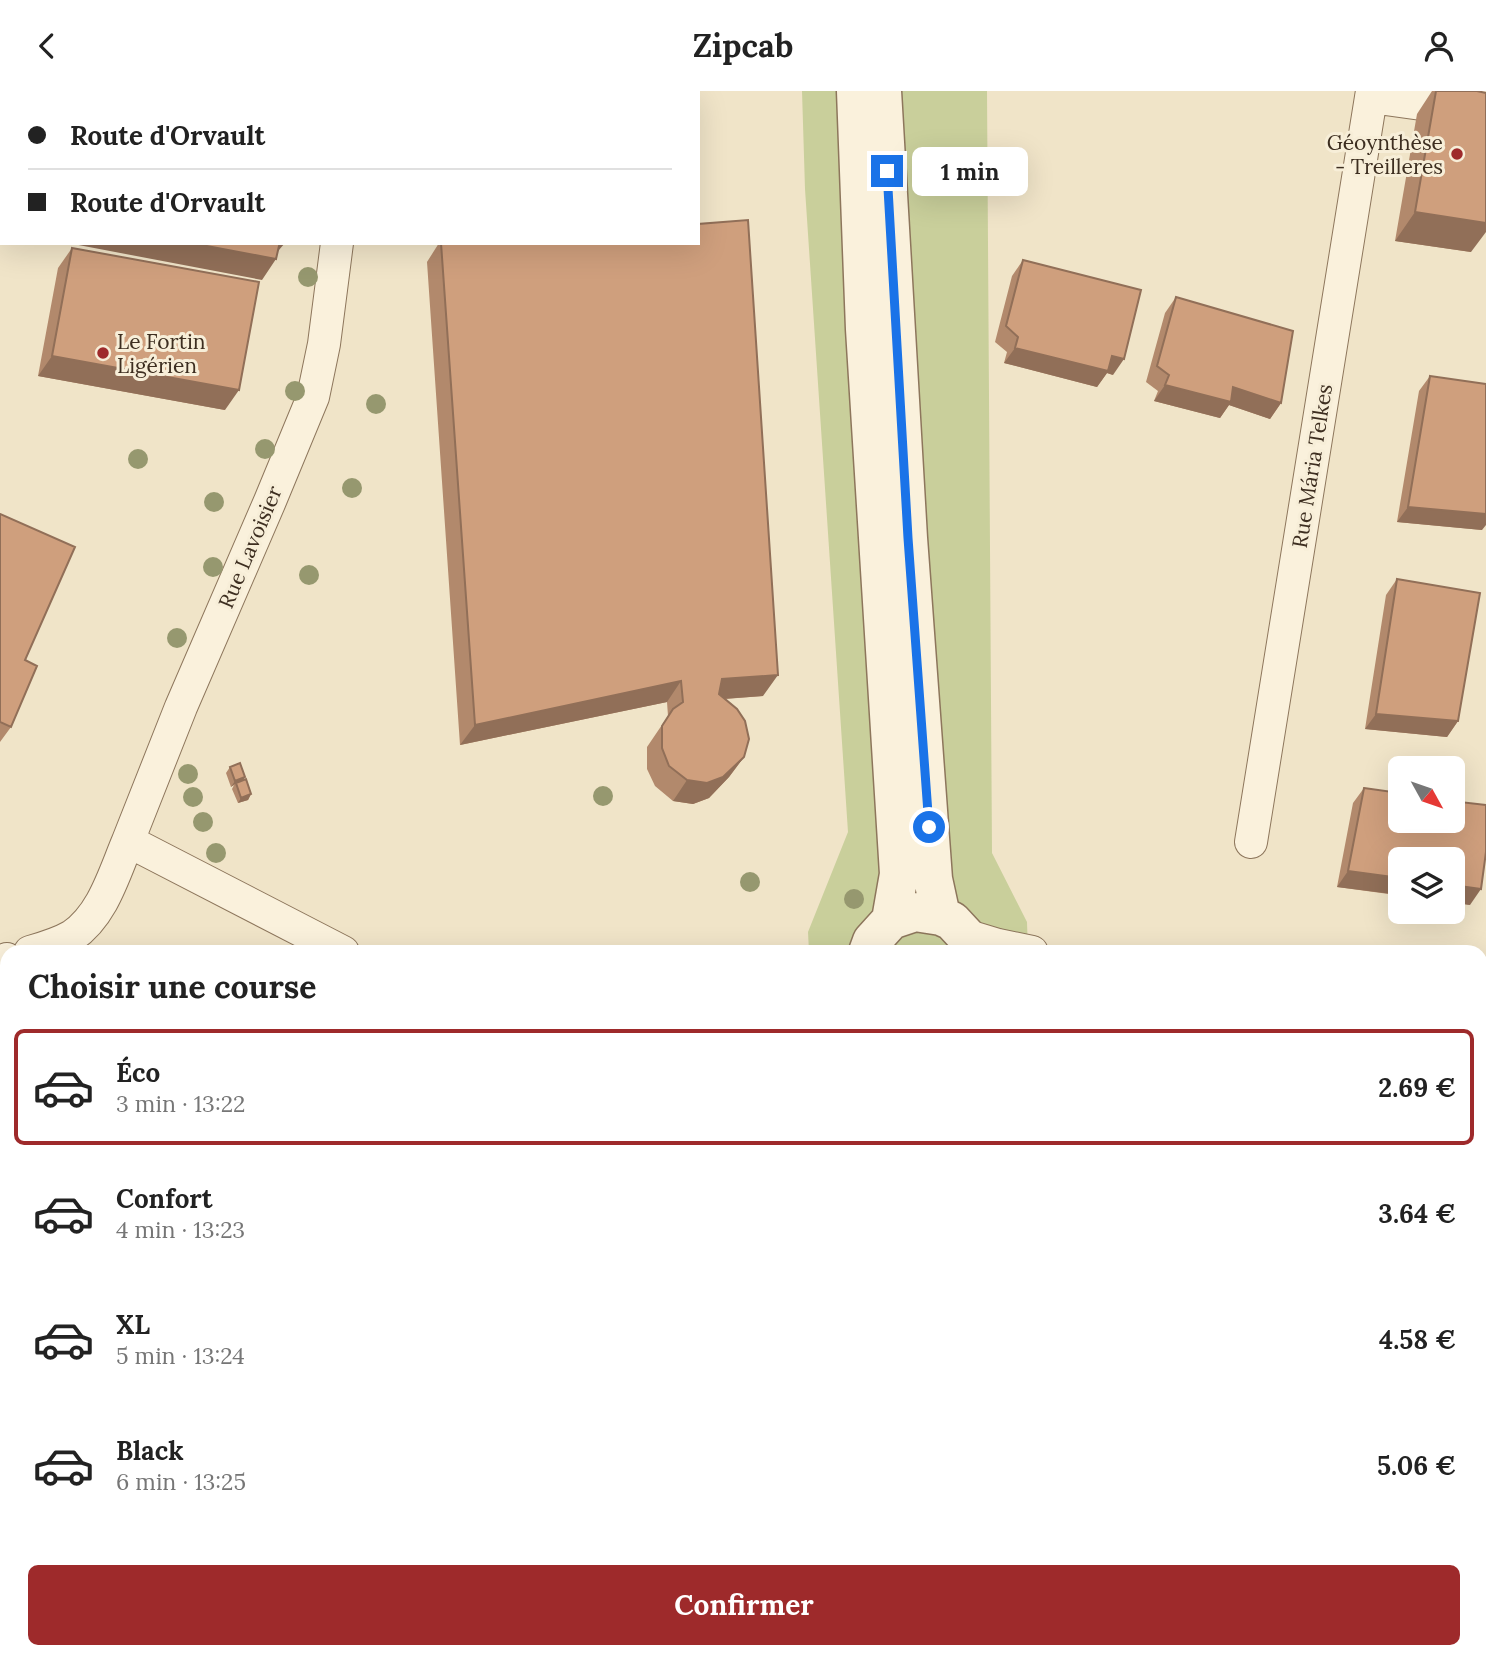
<!DOCTYPE html>
<html lang="fr">
<meta charset="utf-8">
<style>
:root{--surface:#fff;--page:#f2f2f2;--text:#222;--muted:#767676;--line:#e0e0e0;--accent:#9e2a2b}
body{margin:0;font-family:Lora,serif;background:var(--page);color:var(--text);height:100vh;display:flex;flex-direction:column;font-size:26px;white-space:nowrap}
*{box-sizing:border-box;margin:0}
p{font-size:23px;color:var(--muted)}
.icon{flex:none;width:38px;height:38px;fill:none;stroke:currentColor;stroke-width:2;stroke-linecap:round;stroke-linejoin:round}
.map{position:relative;flex:1;overflow:hidden}
.side{position:absolute;left:0px;top:854px;width:1488px;height:714px;display:flex;flex-direction:column;background:var(--surface);border-radius:21px 21px 0 0;box-shadow:0 7px 28px #0002}
.side>*{flex:none}
.top-card{position:absolute;left:0px;top:0px;width:700px;height:154px;box-shadow:0 7px 28px #0002;display:grid;align-content:center;height:154px;padding:0 28px;background:var(--surface)}
.needle{width:46px;rotate:130deg}
.buttons{position:absolute;left:1388px;top:665px;display:grid;gap:14px}
.buttons a{display:grid;place-items:center;width:77px;height:77px;border-radius:10px;background:var(--surface);box-shadow:0 7px 28px #0002;font-size:35px}
.end{position:absolute;width:32px;height:32px;margin:-16px;border:9px solid #1a73e8;background:#fff;box-shadow:0 0 0 4px #fff}
.from{border-radius:50%}
.bubble{position:absolute;height:49px;border-radius:10px;background:var(--surface);box-shadow:0 7px 28px #0002;font-size:23px;font-weight:800;line-height:49px;text-align:center}
.top-card b{display:flex;align-items:center;gap:24px;height:66px;font-size:26px}
.top-card b+b{border-top:2px solid var(--line)}
.top-card i{width:18px;height:18px;background:var(--text)}
ul{padding:0;list-style:none}
li{display:flex;align-items:center;gap:21px;height:116px;margin:0 14px 10px;padding:0 14px;border:4px solid transparent;border-radius:10px}
li div{flex:1}
li b{display:block;font-size:26px}
li em{font-style:normal;font-weight:800}
li.current{border-color:var(--accent)}
li>.icon{width:63px;height:63px;stroke-width:1.5}
h2{padding:0 28px;font-size:32px;line-height:84px}
.button{display:flex;gap:14px;margin-top:auto;padding:14px 28px}
.button a{flex:1;height:80px;border-radius:10px;background:var(--accent);color:#fff;font-size:28px;font-weight:800;line-height:80px;text-align:center}
header{display:flex;justify-content:space-between;align-items:center;height:91px;padding:0 28px;background:var(--surface);font-size:32px;font-weight:800}
.map>svg:first-child{display:block}
.green{fill:#c9cf9b}
.lines{fill:none;stroke-linecap:round;stroke-linejoin:round}
.service-casing{stroke:#8d765c;stroke-width:18}
.minor-casing{stroke:#8d765c;stroke-width:34}
.tertiary-casing{stroke:#8d765c;stroke-width:41}
.path{stroke:#8d765c;stroke-width:4.5;stroke-dasharray:5 3.5;stroke-linecap:butt}
.service{stroke:#faf1dc;stroke-width:16}
.minor{stroke:#faf1dc;stroke-width:32}
.tertiary{stroke:#faf1dc;stroke-width:38}
.tree{fill:#96986f}
.wall{fill:#b2896c}
.shaded-wall{fill:#916f58}
.building{fill:#cf9f7d;stroke:#916f58;stroke-width:2}
.route{stroke:#1a73e8;stroke-width:9}
.poi-dot{fill:#9e2a2b;stroke:#f7eed8;stroke-width:2.5}
.labels{text-anchor:middle;dominant-baseline:central;stroke-width:6;stroke-linejoin:round;paint-order:stroke}
.poi-label{font-size:21px;fill:#3d2e20;stroke:#f7eed8;text-anchor:end}
.street-label{font-size:21px;fill:#3d2e20;stroke:#f7eed8}
</style>
<header><svg class="icon" aria-label="back" viewBox="0 0 24 24"><path d="M15 5l-7 7 7 7"/></svg>Zipcab<svg class="icon" aria-label="person" viewBox="0 0 24 24"><circle cx="12" cy="8" r="4"/><path d="M4 21q1-7 8-7t8 7"/></svg></header>
<div class="map">
<svg width="1486" height="1568" viewBox="0 0 1486 1568">
<rect width="100%" height="100%" fill="#f0e4c8"/>
<path class="green" d="M802,0H987L992,762L1027,831L1028,861H809L808,841L848,741L805,98Z
M872,1561H975V1568H873Z"/>
<g class="lines">
<defs>
<path id="service" d="M0,1367L7,1372
M0,1511L7,1502"/>
<path id="minor" d="M299,0L308,2
M357,2V0
M1371,6L1486,22
M128,750L181,616L270,410L313,306L324,253L337,152
M1251,751L1372,0
M965,844L998,854L1032,861
M30,861C44,857 60,852 72,845C103,824 114,783 128,750L343,861
M0,871L7,868
M1480,885H1486
M1480,1468L1486,1448
M1187,1561L1189,1568
M1450,1568L1453,1561"/>
<path id="tertiary" d="M856,0L865,238L899,783L891,829
M882,0L908,447L933,788L941,825
M868,861L872,850L891,829L915,821L941,825L952,830L965,844L971,861
M937,1561V1568
M968,1568V1561"/>
</defs>
<use href="#service" class="service-casing"/>
<use href="#minor" class="minor-casing"/>
<use href="#tertiary" class="tertiary-casing"/>
<path class="path" d="M888,1561V1568"/>
<use href="#service" class="service"/>
<use href="#minor" class="minor"/>
<use href="#tertiary" class="tertiary"/>
</g>
<g class="tree">
<circle cx="308" cy="186" r="10"/>
<circle cx="295" cy="300" r="10"/>
<circle cx="376" cy="313" r="10"/>
<circle cx="265" cy="358" r="10"/>
<circle cx="138" cy="368" r="10"/>
<circle cx="352" cy="397" r="10"/>
<circle cx="214" cy="411" r="10"/>
<circle cx="213" cy="476" r="10"/>
<circle cx="309" cy="484" r="10"/>
<circle cx="177" cy="547" r="10"/>
<circle cx="188" cy="683" r="10"/>
<circle cx="603" cy="705" r="10"/>
<circle cx="193" cy="706" r="10"/>
<circle cx="203" cy="731" r="10"/>
<circle cx="216" cy="762" r="10"/>
<circle cx="750" cy="791" r="10"/>
<circle cx="854" cy="808" r="10"/>
</g>
<path class="wall" d="M1432,0H1477L1471,161L1395,150L1417,23Z
M439,152H698L763,605L725,608L744,666L729,686L709,707L693,713L673,710L655,695L647,678V656L668,625L667,611L460,654L427,171Z
M72,157L225,319L38,285L58,177Z
M1023,169L1113,284L1107,282L1097,296L1004,272L1007,261L995,251L1012,185Z
M1176,206L1281,312L1270,328L1229,314L1220,327L1154,310L1158,300L1146,291L1165,222Z
M1430,285L1482,439L1397,431L1419,300Z
M0,423L25,569L11,636L0,651Z
M1397,488L1458,630L1447,646L1365,638L1386,504Z
M230,676L245,686L243,689L251,703L248,709L238,712L232,698L234,694L231,696L226,682Z
M1364,697L1470,814L1337,796L1353,712Z
M0,1071L7,1076V1275L0,1269Z
M1480,1253H1486V1342L1480,1340Z
M1239,1561H1335L1337,1568H1242Z"/>
<path class="shaded-wall" d="M0,116L2,117V140H0Z
M1415,121L1486,132V141L1471,161L1395,150Z
M68,152H285L272,167L276,168L262,189Z
M1015,257L1112,265L1124,268L1113,284L1107,282L1097,296L1004,272Z
M52,265L239,299L225,319L38,285Z
M1165,294L1233,296L1281,312L1270,328L1229,314L1220,327L1154,310Z
M1408,416L1486,423V434L1482,439L1397,431Z
M778,584L763,605L708,609L722,588Z
M681,590L667,611L460,654L475,634Z
M1376,623L1458,630L1447,646L1365,638Z
M744,666L729,686L709,707L693,713L673,710L687,689Z
M245,686L242,691L236,692L231,696L235,690Z
M251,703L248,709L238,712L241,707Z
M1348,780L1400,787V804L1337,796Z
M1452,794L1481,798L1470,814L1452,811Z
M1480,989L1486,990V1001L1480,1000Z
M1484,1328L1486,1329V1342L1480,1340V1333Z
M740,1561H747L742,1568H725Z
M1085,1561H1096L1082,1565Z"/>
<path class="building" d="M0,0H44L53,2H2V117L0,116Z
M1436,0H1477L1486,2V132L1415,121Z
M748,129L778,584L722,588L719,603L737,618L745,630L749,648L744,666L723,686L707,692L687,689L669,675L662,657V635L673,618L683,611L681,590L475,634L441,152H698V133Z
M191,152H281L279,155L276,168Z
M72,157L259,191L239,299L52,265Z
M1023,169L1141,199L1124,268L1112,265L1108,280L1015,257L1018,246L1006,235Z
M1176,206L1293,240L1281,312L1233,296L1231,311L1165,294L1169,284L1157,275Z
M1430,285L1486,293V423L1408,416Z
M0,423L75,456L25,569L37,575L11,636L0,631Z
M1397,488L1480,502L1458,630L1376,623Z
M240,672L245,686L235,690L230,676Z
M246,688L251,703L241,707L236,692Z
M1364,697L1400,702V730H1452V710L1486,714V761L1481,798L1452,794V768H1400V787L1348,780Z
M1480,946H1486V990L1480,989Z
M0,1071L7,1076V1243L0,1238Z
M1480,1253H1486V1286L1480,1281Z
M1486,1287V1329L1480,1322V1293Z
M479,1561H505L508,1568H464Z
M532,1561H740L725,1568H516Z
M1261,1561H1335L1337,1568H1264Z"/>
<g class="lines">
<path class="route" d="M887,80L908,447L929,736"/>
</g>
<g class="poi-dot">
<circle cx="1457" cy="63" r="7"/>
<circle cx="103" cy="262" r="7"/>
</g>
<g class="labels">
<g class="poi-label">
<text x="1443" y="51">Géoynthèse<tspan x="1443" dy="24">- Treilleres</tspan></text>
<text x="117" y="250" text-anchor="start">Le Fortin<tspan x="117" dy="24">Ligérien</tspan></text>
</g>
<g class="street-label">
<text transform="translate(1312 375) rotate(-81)">Rue Mária Telkes</text>
<text transform="translate(250 456) rotate(-67)">Rue Lavoisier</text>
</g>
</g>
</svg>
<div class="buttons">
<a><svg class="needle" viewBox="-14 -14 28 28"><path d="M0-13l5 13h-10z" fill="#e53935"/><path d="M0 13l5-13h-10z" fill="#767676"/></svg></a>
<a><svg class="icon" aria-label="layers" viewBox="0 0 24 24"><path d="M12 4l9 5-9 5-9-5zM3 14l9 5 9-5"/></svg></a>
</div>
<i class="end from" style="left:929px;top:736px"></i>
<i class="end" style="left:887px;top:80px"></i>
<div class="bubble" style="left:912px;top:56px;width:116px">1 min</div>
<div class="top-card">
<b><i class="from"></i>Route d'Orvault</b>
<b><i></i>Route d'Orvault</b>
</div>
<section class="side">
<h2>Choisir une course</h2>
<ul>
<li class="current"><svg class="icon" aria-label="car" viewBox="0 0 24 24"><path d="M5 17H2v-5l4-1 3-4h7l3 4 3 1v5h-3M9 17h6M6 11h13"/><circle cx="7" cy="17" r="2"/><circle cx="17" cy="17" r="2"/></svg><div><b>Éco</b><p>3 min · 13:22</p></div><em>2.69 €</em></li>
<li><svg class="icon" aria-label="car" viewBox="0 0 24 24"><path d="M5 17H2v-5l4-1 3-4h7l3 4 3 1v5h-3M9 17h6M6 11h13"/><circle cx="7" cy="17" r="2"/><circle cx="17" cy="17" r="2"/></svg><div><b>Confort</b><p>4 min · 13:23</p></div><em>3.64 €</em></li>
<li><svg class="icon" aria-label="car" viewBox="0 0 24 24"><path d="M5 17H2v-5l4-1 3-4h7l3 4 3 1v5h-3M9 17h6M6 11h13"/><circle cx="7" cy="17" r="2"/><circle cx="17" cy="17" r="2"/></svg><div><b>XL</b><p>5 min · 13:24</p></div><em>4.58 €</em></li>
<li><svg class="icon" aria-label="car" viewBox="0 0 24 24"><path d="M5 17H2v-5l4-1 3-4h7l3 4 3 1v5h-3M9 17h6M6 11h13"/><circle cx="7" cy="17" r="2"/><circle cx="17" cy="17" r="2"/></svg><div><b>Black</b><p>6 min · 13:25</p></div><em>5.06 €</em></li>
</ul>
<div class="button"><a>Confirmer</a></div>
</section>
</div>
